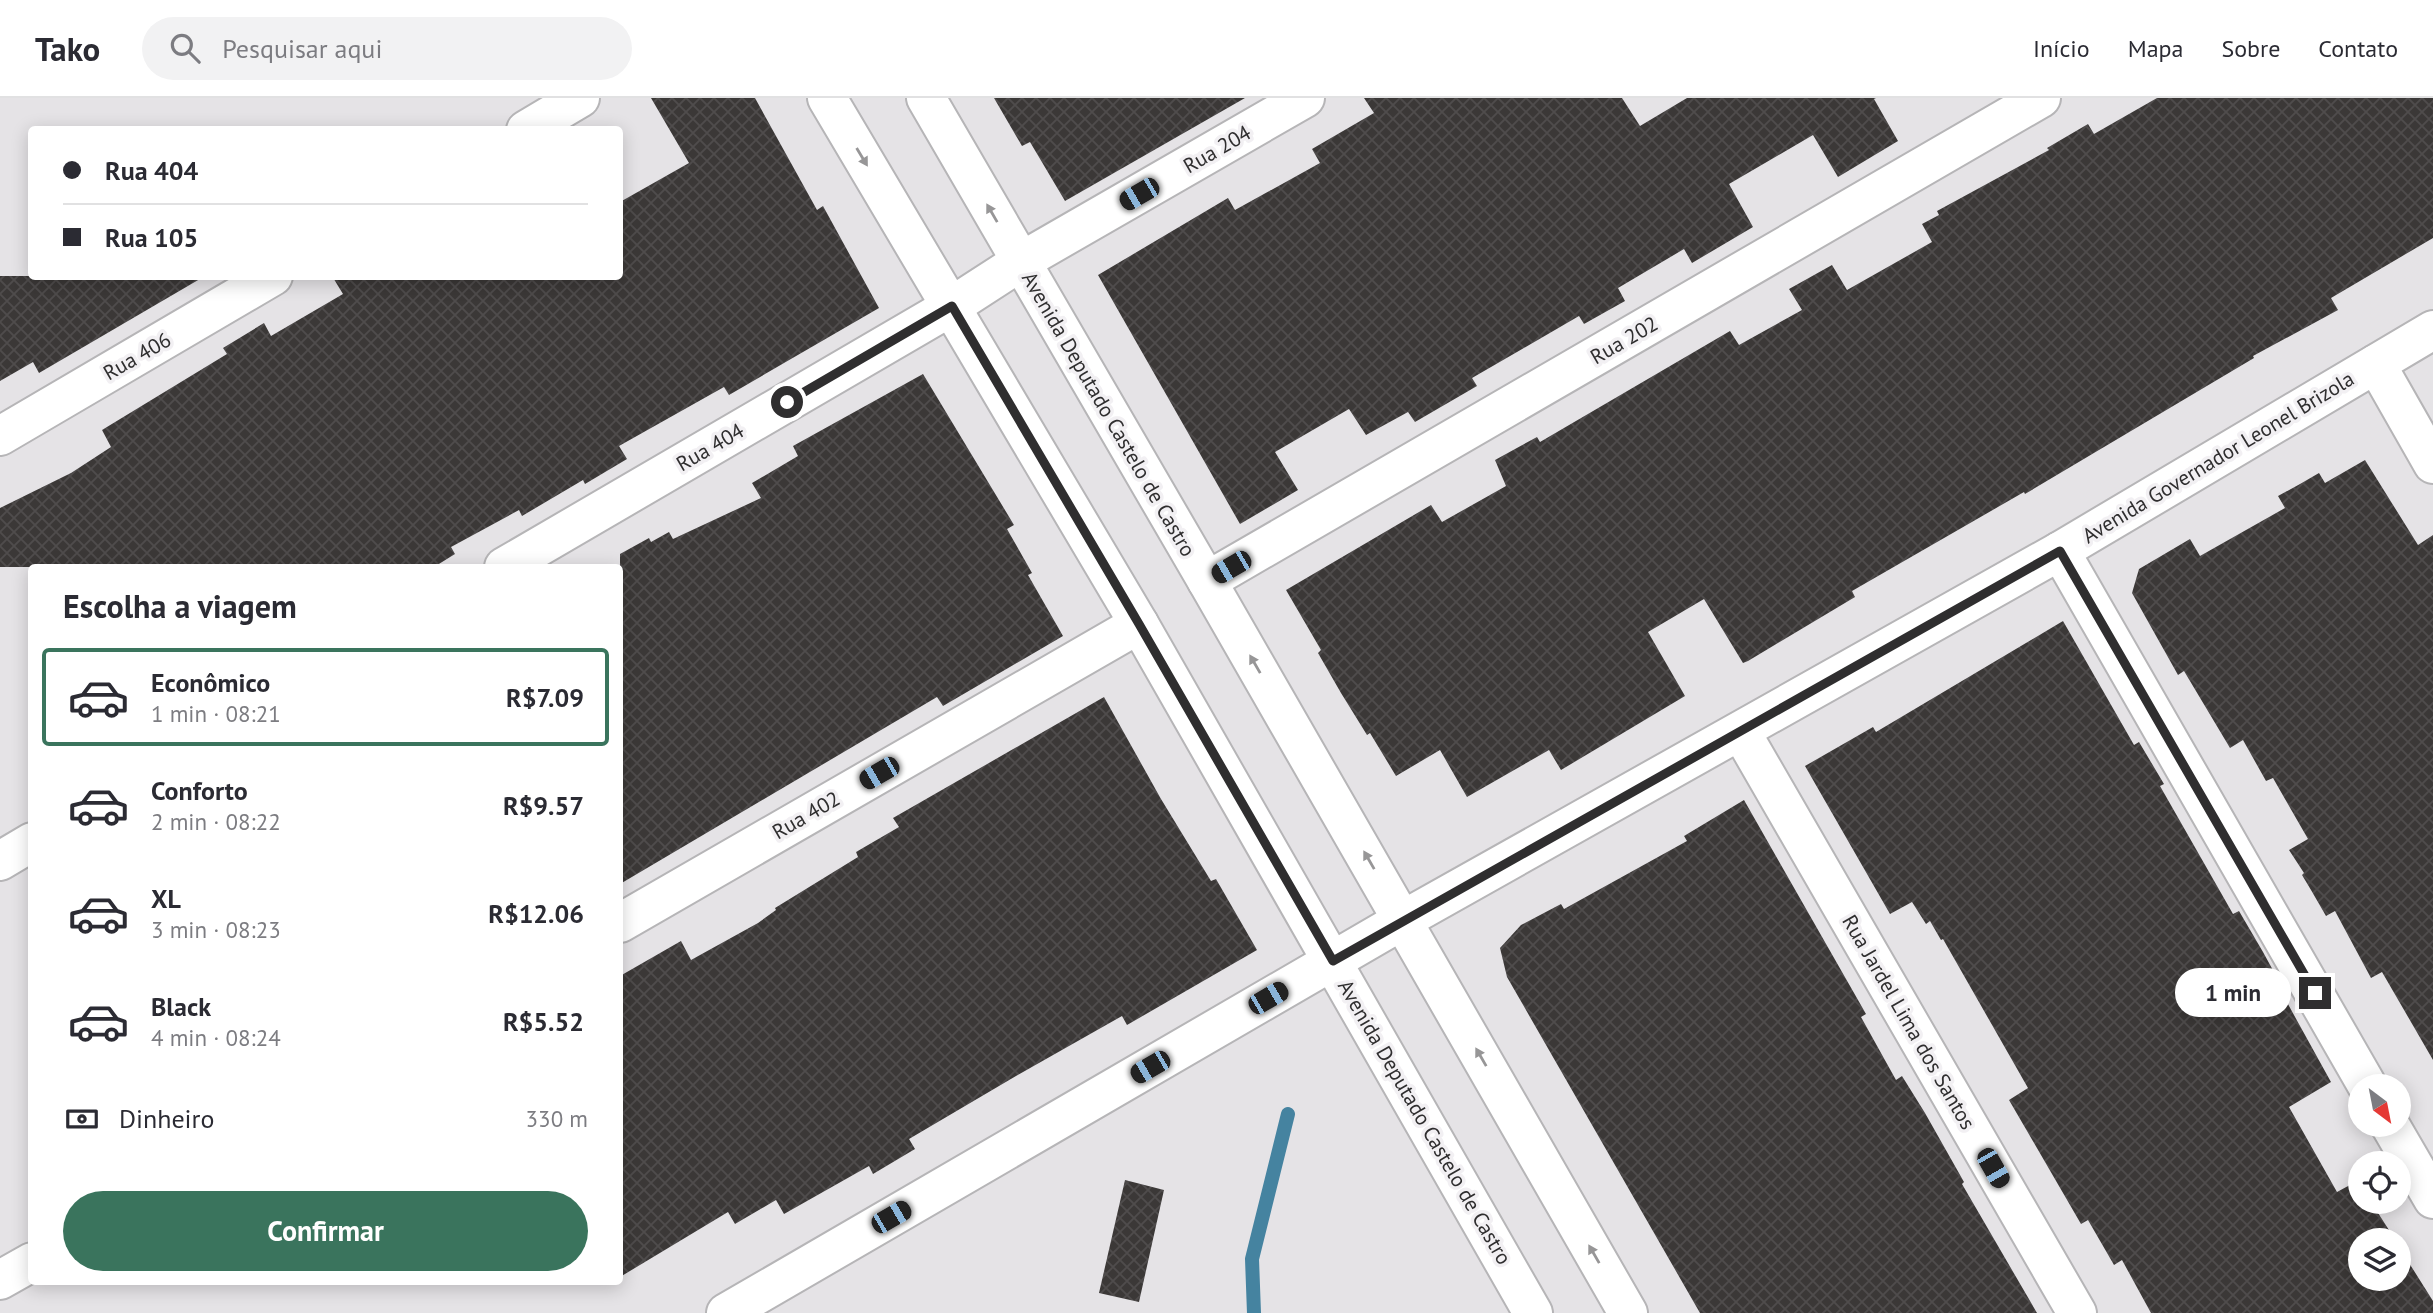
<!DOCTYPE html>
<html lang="pt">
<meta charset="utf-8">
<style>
:root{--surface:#fff;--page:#f2f2f3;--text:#2b2b33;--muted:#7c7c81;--line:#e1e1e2;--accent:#3a745d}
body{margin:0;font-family:"PT Sans",sans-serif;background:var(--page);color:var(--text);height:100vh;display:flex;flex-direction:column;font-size:26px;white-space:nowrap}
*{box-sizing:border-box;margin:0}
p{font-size:23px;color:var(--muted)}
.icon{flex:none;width:38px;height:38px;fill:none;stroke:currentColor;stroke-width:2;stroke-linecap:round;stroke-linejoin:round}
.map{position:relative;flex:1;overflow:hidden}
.side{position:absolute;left:28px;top:466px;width:595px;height:721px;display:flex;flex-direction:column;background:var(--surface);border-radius:7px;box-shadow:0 4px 18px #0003}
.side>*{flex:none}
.guide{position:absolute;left:28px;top:28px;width:595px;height:154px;border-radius:7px;box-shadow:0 4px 18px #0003;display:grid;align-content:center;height:154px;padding:0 35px;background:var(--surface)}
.needle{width:46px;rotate:148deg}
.controls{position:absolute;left:2348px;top:976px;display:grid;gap:14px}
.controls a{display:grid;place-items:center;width:63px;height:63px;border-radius:50%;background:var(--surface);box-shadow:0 4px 18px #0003;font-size:35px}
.end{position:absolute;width:32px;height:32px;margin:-16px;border:9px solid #2f2e2f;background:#fff;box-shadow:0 0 0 4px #fff}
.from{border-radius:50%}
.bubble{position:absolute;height:49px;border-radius:24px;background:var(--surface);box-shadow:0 4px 18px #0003;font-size:23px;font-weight:700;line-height:49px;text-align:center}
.car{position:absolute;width:21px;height:42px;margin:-21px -10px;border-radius:9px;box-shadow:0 0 5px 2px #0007;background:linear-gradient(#222 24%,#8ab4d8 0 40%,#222 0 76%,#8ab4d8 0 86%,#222 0)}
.guide b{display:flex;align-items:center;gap:24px;height:66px;font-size:26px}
.guide b+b{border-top:2px solid var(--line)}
.guide i{width:18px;height:18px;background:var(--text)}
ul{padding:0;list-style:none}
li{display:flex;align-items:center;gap:21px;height:98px;margin:0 14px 10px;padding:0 21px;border:4px solid transparent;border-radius:7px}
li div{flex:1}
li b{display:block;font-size:26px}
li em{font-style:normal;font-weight:700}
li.selected{border-color:var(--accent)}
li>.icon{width:63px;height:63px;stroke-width:1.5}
h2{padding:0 35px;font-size:32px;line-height:84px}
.pay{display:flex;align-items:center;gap:18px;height:77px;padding:0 35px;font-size:26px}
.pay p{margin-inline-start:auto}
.primary-button{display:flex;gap:14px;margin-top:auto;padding:14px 35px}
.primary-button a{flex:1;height:80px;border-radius:42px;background:var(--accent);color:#fff;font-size:28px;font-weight:700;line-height:80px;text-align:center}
header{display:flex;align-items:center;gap:42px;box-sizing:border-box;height:98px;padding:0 35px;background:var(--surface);border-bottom:2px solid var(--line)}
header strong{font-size:33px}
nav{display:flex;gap:38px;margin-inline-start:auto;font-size:24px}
.search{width:490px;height:63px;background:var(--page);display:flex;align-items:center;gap:18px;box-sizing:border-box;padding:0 24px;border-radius:38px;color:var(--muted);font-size:26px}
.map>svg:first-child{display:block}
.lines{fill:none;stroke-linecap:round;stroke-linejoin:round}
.stream{stroke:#4583a0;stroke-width:14}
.building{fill:url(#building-cross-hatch)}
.minor-casing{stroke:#b6b5b7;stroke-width:42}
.tertiary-casing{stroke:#b6b5b7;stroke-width:42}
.secondary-casing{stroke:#b6b5b7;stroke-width:42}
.minor{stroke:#fff;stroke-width:38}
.tertiary{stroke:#fff;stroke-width:38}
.secondary{stroke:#fff;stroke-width:38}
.oneway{fill:#979697}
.route{stroke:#2f2e2f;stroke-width:9}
.labels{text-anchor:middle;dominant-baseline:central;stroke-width:7;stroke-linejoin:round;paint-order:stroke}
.street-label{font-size:21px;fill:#2f2e2f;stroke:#f2f0f3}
</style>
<header>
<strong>Tako</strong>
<div class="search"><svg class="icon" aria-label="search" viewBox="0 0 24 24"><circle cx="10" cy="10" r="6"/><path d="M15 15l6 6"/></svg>Pesquisar aqui</div>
<nav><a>Início</a><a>Mapa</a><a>Sobre</a><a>Contato</a></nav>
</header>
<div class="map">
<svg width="2433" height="1215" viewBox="0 0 2433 1215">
<defs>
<pattern id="building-cross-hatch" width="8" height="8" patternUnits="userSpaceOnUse" patternTransform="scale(1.75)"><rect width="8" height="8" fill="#3b3837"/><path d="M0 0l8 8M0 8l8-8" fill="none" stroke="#4f4c4c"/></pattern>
</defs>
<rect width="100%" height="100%" fill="#e5e3e6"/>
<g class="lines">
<path class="stream" d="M1254,1215L1252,1161L1288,1016"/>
</g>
<path class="building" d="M651,0H755L817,112L823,108L879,210L729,297L724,289L619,348L627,361L585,386L583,382L522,418L519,412L451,449L455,456L434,469H0V410L71,375L111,349L102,332L227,256L223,250L264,225L271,238L343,196L332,178H620V104L689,65Z
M994,0H1245L1065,103L1030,44L1022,48Z
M1364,0H1622L1640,28L1687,0H1876L1874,1L1898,43L1838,79L1813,37L1729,86L1753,129L1692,165L1684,151L1618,190L1625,203L1584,226L1579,218L1517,254L1472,280L1477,288L1415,324L1408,314L1366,337L1349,311L1275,354L1298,392L1240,426L1098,177L1228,100L1235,112L1320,65L1312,51L1374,15Z
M2157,0H2433V140L2331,200L2338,212L2253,258L2254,260L2025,396L2024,394L1852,493L1855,499L1748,563L1743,565L1704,501L1648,534L1685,598L1561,672L1549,652L1467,699L1440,652L1396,678L1370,635L1367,637L1341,595L1318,555L1321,552L1286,492L1431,407L1442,424L1506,388L1495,362L1537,339L1540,344L1730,233L1739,247L1802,212L1789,191L1832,167L1847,192L1932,144L1922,126L1939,117L1937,113L2049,52L2047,50L2088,26L2094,36Z
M0,178H205L39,275L33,264L0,283Z
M923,276L1014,427L1007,431L1032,475L1028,477L1063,538L943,608L937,599L620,786V456L649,440L651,444L669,434L673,441L761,400L752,385L798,358L793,348Z
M2365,362L2418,447L2433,437V962L2382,874L2371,880L2335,813L2326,818L2311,792L2302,777L2304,775L2289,752L2308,741L2273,680L2266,683L2243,642L2230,650L2184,573L2178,577L2132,495L2139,471L2190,441L2200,458L2285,410L2278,398L2300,386L2319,375L2325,385Z
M2063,523L2134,647L2139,644L2164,686L2160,688L2233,816L2239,813L2263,854L2287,898L2284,899L2331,984L2289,1009L2337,1094L2361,1081V1104H2371L2396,1143H2361V1181H2399V1149L2433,1203V1215H2151L2122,1162L2114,1167L2088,1122L2081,1126L2009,1002L2028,990L1943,841L1941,842L1930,823L1926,826L1912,804L1890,816L1805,668L1873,629L1876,634Z
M1104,599L1161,701L1211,783L1216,781L1257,852L1127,927L1122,918L1016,978L909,1041L915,1051L873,1076L869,1068L784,1116L776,1102L735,1126L728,1114L620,1179V878L681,843L691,862L758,825L776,812L775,810L858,759L856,754L899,729L893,720Z
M1744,702L1866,916L1861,919L1896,982L1902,978L1925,1015L1964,1084L1962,1086L2037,1215H1700L1507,879L1500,850L1521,827L1561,806L1564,811L1687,743L1684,738Z
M1125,1082L1164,1092L1139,1204L1099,1195Z"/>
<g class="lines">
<defs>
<path id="minor" d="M526,32L580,0
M2376,266L2433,366
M0,338L273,178
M2060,453L2368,989
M504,469L952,208L1020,164L1305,0
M1207,483L2041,0
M1741,634L2077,1215
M0,763L32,744
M620,825L1139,526
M2390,1027L2433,1101
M0,1182L32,1164"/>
<path id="tertiary" d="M726,1215L1403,822L2060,453L2433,232"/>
<path id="secondary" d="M827,0L1139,526L1533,1215
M926,0L1207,483L1628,1215"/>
</defs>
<use href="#minor" class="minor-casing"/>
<use href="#tertiary" class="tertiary-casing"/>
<use href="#secondary" class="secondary-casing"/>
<use href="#minor" class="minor"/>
<use href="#tertiary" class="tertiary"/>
<use href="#secondary" class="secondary"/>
</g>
<defs><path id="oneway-solid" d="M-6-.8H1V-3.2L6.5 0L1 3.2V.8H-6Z" transform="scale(1.75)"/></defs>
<g class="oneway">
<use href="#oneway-solid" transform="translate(862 59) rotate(59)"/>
<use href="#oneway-solid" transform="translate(992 115) rotate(-120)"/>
<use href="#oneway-solid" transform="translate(1255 566) rotate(-120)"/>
<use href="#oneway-solid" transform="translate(1369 762) rotate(-120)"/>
<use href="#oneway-solid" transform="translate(1481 959) rotate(-120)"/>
<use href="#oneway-solid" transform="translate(1594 1156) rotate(-120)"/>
</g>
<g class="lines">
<path class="route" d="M787,304L952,208L1139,526L1333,863L2060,453L2315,895"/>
</g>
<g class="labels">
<g class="street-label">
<text transform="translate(1217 51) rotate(-30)">Rua 204</text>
<text transform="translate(1624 242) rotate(-30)">Rua 202</text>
<text transform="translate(137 258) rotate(-30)">Rua 406</text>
<text transform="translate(1109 316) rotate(60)">Avenida Deputado Castelo de Castro</text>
<text transform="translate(710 349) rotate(-30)">Rua 404</text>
<text transform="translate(2218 359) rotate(-31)">Avenida Governador Leonel Brizola</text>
<text transform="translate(806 717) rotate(-30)">Rua 402</text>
<text transform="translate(1909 924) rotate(60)">Rua Jardel Lima dos Santos</text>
<text transform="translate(1425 1024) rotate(60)">Avenida Deputado Castelo de Castro</text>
</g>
</g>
</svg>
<div class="controls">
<a><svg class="needle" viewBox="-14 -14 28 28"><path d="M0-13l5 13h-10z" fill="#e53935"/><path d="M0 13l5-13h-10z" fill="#7c7c81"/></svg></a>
<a><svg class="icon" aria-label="locate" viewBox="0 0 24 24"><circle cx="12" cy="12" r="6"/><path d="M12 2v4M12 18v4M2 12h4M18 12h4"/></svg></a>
<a><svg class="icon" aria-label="layers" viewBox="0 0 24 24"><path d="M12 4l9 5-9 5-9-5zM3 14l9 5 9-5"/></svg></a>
</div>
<i class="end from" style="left:787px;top:304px"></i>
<i class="end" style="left:2315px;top:895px"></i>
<div class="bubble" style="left:2175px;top:870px;width:116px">1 min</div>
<i class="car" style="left:1139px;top:96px;rotate:240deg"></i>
<i class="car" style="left:1231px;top:469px;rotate:240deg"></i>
<i class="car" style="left:879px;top:675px;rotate:240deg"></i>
<i class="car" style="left:1268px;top:900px;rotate:60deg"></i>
<i class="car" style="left:1150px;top:969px;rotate:240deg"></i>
<i class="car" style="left:1993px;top:1070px;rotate:150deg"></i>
<i class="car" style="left:891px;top:1119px;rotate:60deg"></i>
<div class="guide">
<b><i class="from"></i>Rua 404</b>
<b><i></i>Rua 105</b>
</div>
<section class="side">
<h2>Escolha a viagem</h2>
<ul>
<li class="selected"><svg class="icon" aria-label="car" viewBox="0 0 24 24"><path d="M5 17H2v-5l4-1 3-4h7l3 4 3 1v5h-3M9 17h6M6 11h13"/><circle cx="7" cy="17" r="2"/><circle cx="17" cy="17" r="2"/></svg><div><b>Econômico</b><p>1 min · 08:21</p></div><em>R$7.09</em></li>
<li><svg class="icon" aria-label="car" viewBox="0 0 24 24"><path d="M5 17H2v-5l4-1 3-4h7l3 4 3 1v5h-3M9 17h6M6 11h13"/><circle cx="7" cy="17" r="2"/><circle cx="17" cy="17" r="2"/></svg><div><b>Conforto</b><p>2 min · 08:22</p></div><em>R$9.57</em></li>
<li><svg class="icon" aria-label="car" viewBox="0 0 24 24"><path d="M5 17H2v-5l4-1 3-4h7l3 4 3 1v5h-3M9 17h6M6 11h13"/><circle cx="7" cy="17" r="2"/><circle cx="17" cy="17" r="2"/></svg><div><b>XL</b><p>3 min · 08:23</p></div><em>R$12.06</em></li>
<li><svg class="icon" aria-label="car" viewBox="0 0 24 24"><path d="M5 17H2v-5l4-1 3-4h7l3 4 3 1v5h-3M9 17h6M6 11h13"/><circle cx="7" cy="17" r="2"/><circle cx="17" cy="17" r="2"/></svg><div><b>Black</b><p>4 min · 08:24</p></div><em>R$5.52</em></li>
</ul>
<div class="pay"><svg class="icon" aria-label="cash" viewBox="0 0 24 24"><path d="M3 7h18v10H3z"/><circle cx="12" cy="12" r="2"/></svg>Dinheiro<p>330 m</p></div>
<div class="primary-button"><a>Confirmar</a></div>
</section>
</div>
